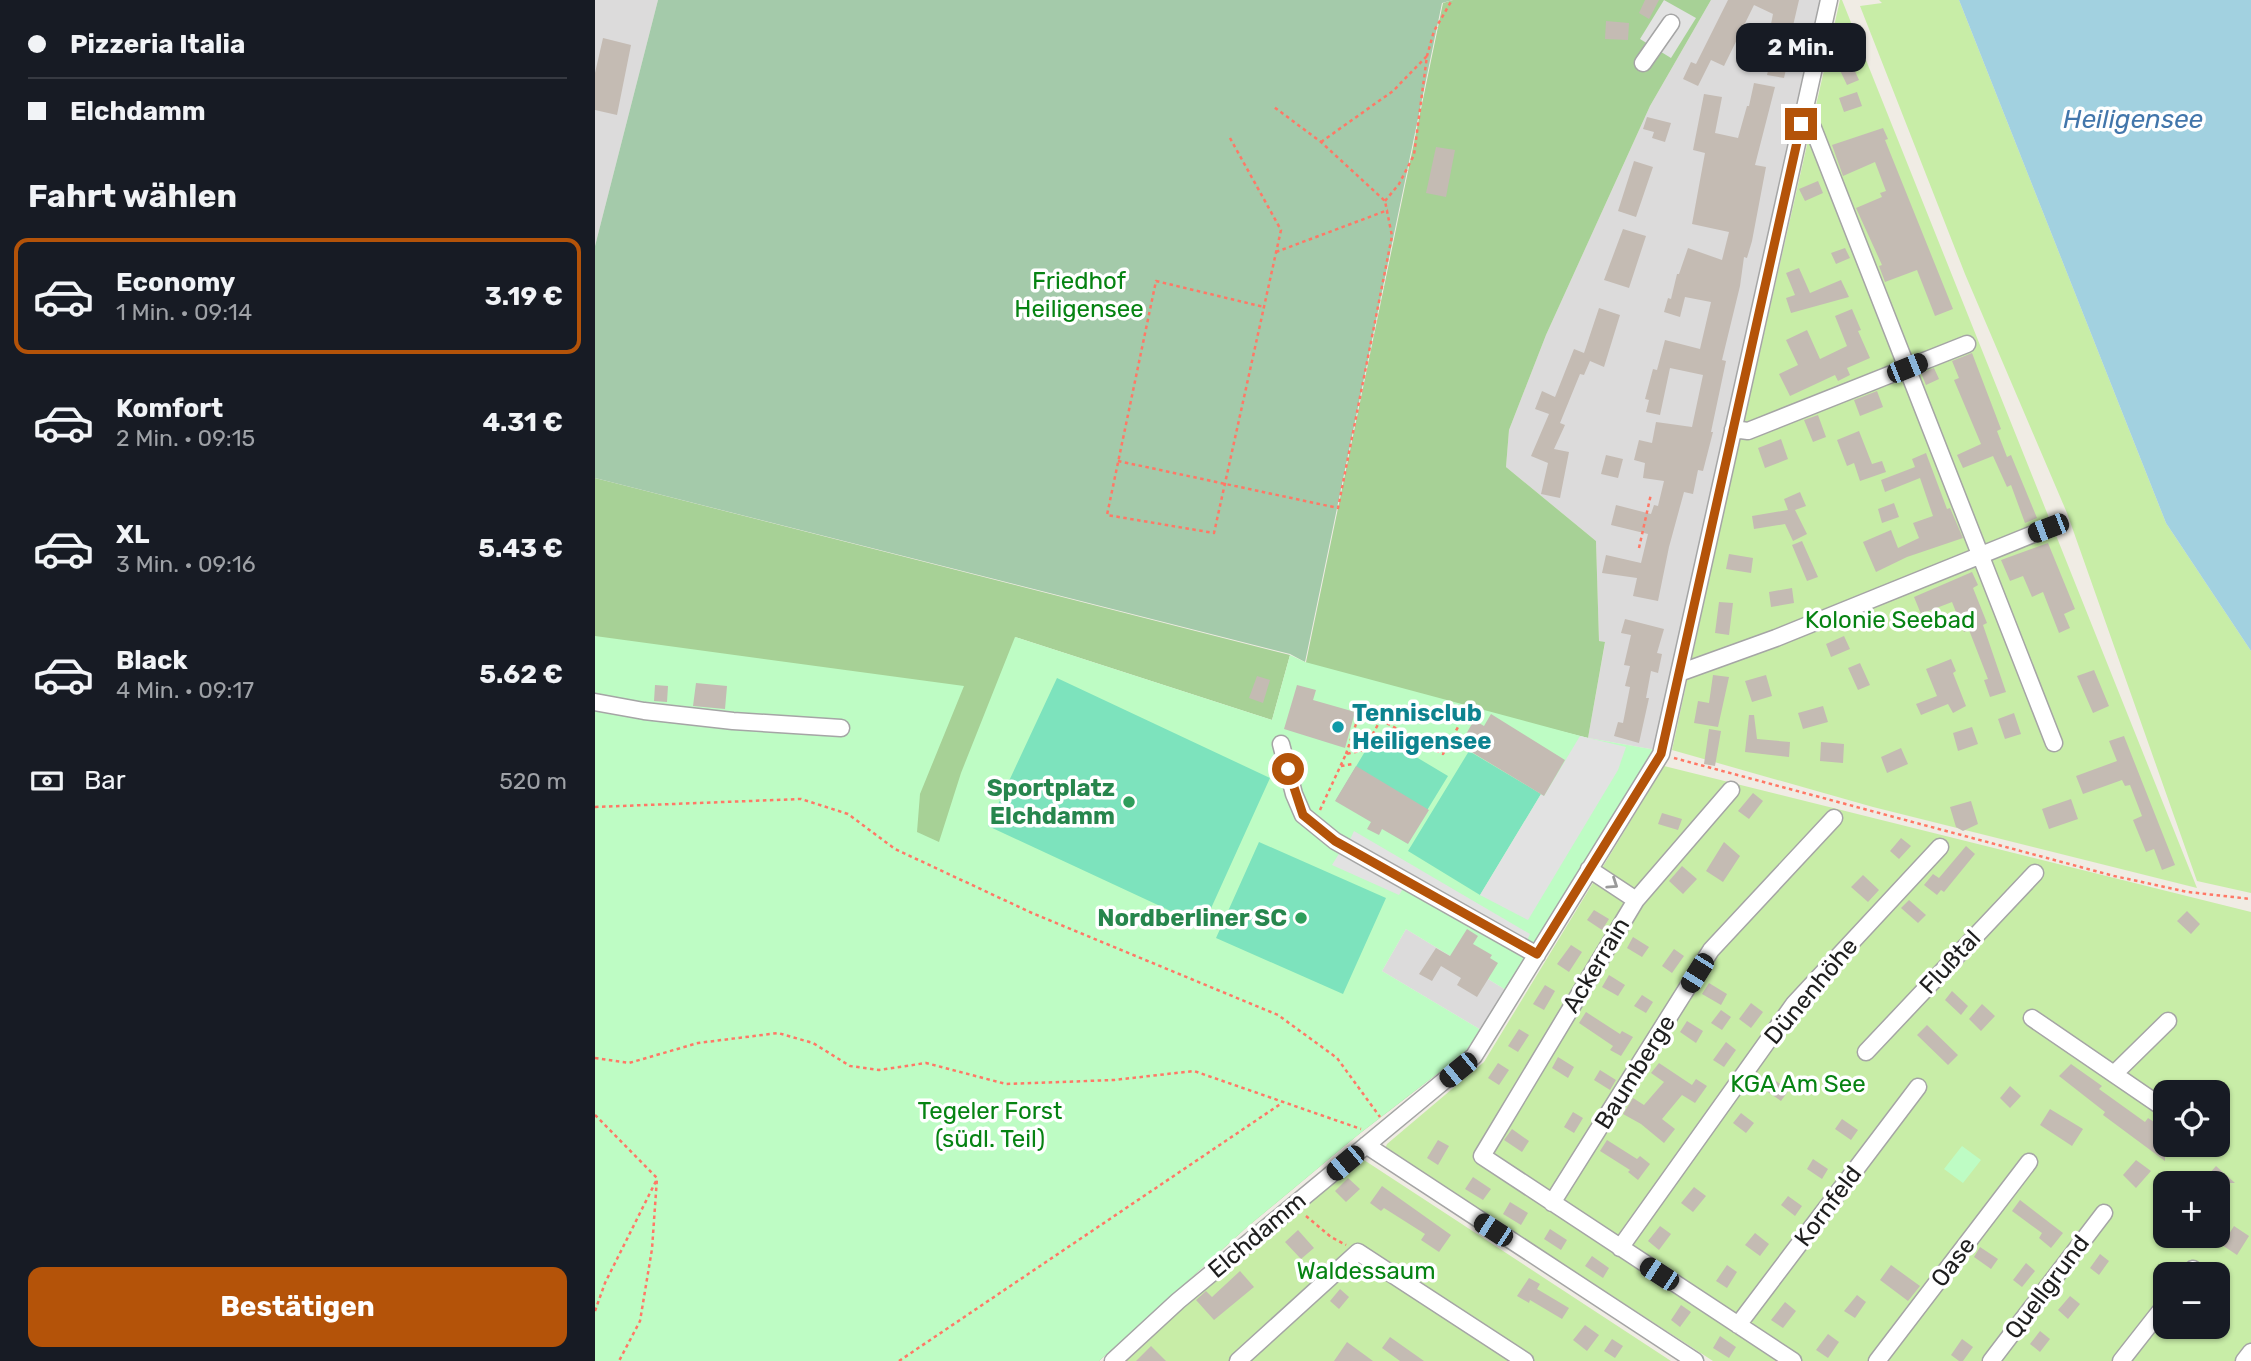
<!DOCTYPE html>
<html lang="de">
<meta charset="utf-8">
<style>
:root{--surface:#171b24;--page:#242831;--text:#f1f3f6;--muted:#9ea1a6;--line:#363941;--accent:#b45309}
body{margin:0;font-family:Rubik,sans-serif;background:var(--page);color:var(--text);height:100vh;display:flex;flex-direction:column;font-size:26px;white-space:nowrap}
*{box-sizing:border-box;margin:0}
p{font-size:23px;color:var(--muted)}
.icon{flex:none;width:38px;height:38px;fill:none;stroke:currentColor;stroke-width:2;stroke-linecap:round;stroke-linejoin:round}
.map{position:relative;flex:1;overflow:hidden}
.panel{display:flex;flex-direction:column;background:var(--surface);width:595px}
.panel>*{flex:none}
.banner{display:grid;align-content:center;height:154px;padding:0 28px;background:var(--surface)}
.controls{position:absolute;left:1558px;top:1080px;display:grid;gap:14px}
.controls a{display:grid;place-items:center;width:77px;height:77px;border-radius:14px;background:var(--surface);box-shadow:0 2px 5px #0004;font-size:35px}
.end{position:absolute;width:32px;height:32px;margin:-16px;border:9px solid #b45309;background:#fff;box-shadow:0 0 0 4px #fff}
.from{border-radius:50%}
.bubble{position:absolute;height:49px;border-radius:14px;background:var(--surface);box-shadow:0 2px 5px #0004;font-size:23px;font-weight:700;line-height:49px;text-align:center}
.car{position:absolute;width:21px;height:42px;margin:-21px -10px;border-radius:9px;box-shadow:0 0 5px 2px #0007;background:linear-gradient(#222 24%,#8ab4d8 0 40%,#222 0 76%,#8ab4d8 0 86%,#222 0)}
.banner b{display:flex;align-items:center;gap:24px;height:66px;font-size:26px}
.banner b+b{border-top:2px solid var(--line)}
.banner i{width:18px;height:18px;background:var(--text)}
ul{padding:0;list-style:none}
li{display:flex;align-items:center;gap:21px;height:116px;margin:0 14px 10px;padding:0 14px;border:4px solid transparent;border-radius:14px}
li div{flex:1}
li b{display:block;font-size:26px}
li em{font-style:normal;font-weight:700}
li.current{border-color:var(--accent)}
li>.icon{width:63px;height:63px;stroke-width:1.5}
h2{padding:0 28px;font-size:32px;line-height:84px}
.pay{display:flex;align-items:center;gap:18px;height:77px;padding:0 28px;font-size:26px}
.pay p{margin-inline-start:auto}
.cta{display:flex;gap:14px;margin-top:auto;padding:14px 28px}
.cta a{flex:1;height:80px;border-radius:14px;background:var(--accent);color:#fff;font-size:28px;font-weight:700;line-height:80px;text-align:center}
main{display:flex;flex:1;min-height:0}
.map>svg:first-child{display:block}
.residential{fill:#dcdbdb}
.grass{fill:#c8eda7;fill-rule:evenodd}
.forest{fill:#a7d196}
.cemetery{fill:#a4caaa}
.park{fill:#befcc4}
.pitch{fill:#7de3bd}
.parking{fill:#e2e2e2}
.water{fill:#a2d1e0}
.building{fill:#c4bbb3}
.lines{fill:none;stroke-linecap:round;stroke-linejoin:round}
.minor-casing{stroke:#a5a5a5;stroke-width:19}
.path{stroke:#ff7866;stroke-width:2.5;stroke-dasharray:3.5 3.5;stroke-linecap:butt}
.minor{stroke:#fff;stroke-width:16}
.oneway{stroke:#9a9a9a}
.route{stroke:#b45309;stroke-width:9}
.culture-dot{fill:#0f9aa8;stroke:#fff;stroke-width:2.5}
.leisure-dot{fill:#2e9e5b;stroke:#fff;stroke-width:2.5}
.labels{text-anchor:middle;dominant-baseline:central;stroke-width:7;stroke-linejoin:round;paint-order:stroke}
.park-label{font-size:24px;fill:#068312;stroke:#fff}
.culture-label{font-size:24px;font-weight:bold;fill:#0d838f;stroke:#fff;text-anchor:start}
.leisure-label{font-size:24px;font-weight:bold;fill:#27864d;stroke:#fff;text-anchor:end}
.street-label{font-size:24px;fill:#1e1e1e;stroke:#fff}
.water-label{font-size:26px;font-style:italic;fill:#4276ab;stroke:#fff}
</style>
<main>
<section class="panel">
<div class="banner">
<b><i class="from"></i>Pizzeria Italia</b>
<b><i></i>Elchdamm</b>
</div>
<h2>Fahrt wählen</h2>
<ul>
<li class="current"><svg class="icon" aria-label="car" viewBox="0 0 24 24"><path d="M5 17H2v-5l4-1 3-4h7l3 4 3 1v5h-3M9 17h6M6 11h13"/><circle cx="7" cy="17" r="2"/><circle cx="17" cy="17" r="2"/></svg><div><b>Economy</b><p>1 Min. · 09:14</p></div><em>3.19 €</em></li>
<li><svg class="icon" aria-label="car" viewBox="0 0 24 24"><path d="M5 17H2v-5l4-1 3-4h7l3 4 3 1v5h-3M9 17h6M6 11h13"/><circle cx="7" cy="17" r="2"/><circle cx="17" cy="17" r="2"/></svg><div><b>Komfort</b><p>2 Min. · 09:15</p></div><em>4.31 €</em></li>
<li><svg class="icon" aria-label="car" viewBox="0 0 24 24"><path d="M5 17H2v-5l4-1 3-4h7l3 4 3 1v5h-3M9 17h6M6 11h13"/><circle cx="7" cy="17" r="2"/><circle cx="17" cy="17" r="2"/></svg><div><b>XL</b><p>3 Min. · 09:16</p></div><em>5.43 €</em></li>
<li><svg class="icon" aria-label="car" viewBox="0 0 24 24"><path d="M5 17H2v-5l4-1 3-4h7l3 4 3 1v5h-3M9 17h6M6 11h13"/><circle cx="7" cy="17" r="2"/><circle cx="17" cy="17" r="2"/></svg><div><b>Black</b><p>4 Min. · 09:17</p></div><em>5.62 €</em></li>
</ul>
<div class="pay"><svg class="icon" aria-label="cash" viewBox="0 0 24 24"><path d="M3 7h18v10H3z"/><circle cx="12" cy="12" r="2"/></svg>Bar<p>520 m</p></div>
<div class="cta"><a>Bestätigen</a></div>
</section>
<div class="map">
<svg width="1656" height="1361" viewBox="0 0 1656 1361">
<rect width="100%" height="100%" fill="#f0ece4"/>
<path class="residential" d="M0,0H63L0,246Z
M1116,0H1227L1061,750L993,738L1010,643L1004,641L1001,541L911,467L914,430L951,335L1055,106Z
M811,929L911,990L886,1030L787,971Z"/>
<path class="grass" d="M1245,0H1247L1602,888L1278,807L1077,750L1128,514Z
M1284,0H1364L1571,523L1656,651V893L1602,881L1472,513L1370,274L1265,6L1287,3Z
M1069,766L1656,912V1361H1118L790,1149L792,1144L889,1062ZM1570,1092H1622V1144H1570ZM1570,1183H1622V1236H1570ZM1570,1274H1622V1326H1570Z
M769,1160L1076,1361H530C605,1289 687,1223 769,1160Z"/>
<path class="forest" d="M858,0H1116L1055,106L951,335L914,430L911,467L1001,541L1004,641L1010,642L993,738L710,667L848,3Z
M0,478L695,655L677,720L420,637L869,1053L764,1134L652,1227L504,1361H26L0,1090Z"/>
<path class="cemetery" d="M63,0H858L847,3L710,662L695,654L0,478V246Z"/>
<path class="park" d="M0,636L369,686L325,794L322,832L344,842L366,773L420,637L677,720L695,655L710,662L993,738L1061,750L911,990L811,929L787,971L886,1030L869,1053L764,1134L652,1227L504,1361H0Z
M1367,1146L1386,1160L1368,1183L1349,1169Z"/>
<path class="pitch" d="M462,678L675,778L608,926L393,826Z
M781,733L853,776L812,843L741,800Z
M874,751L946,794L885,895L813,851Z
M664,842L791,898L748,994L621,938Z"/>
<path class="parking" d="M1069,0L1101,18L1076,58L1045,39Z
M985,736L1031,747L1023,770L933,920L885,895L946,794L949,796Z
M759,831L935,934L930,945L753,844Z
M745,852L809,887L804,895L737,865Z"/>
<path class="water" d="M1364,0H1656V651L1571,523Z"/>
<path class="building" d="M1050,0H1064L1054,19L1044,13Z
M1133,0H1204L1191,56H1194L1189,78L1172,75L1178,50L1171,49L1178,14L1159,5L1129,66L1116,60L1103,86L1088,79L1096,62L1101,64Z
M1011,21L1034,23L1033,40L1010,39Z
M8,38L36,45L22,115L0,110V73Z
M1253,56L1264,80L1252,85L1241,62Z
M1159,83L1180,87L1160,165L1171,167L1157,241L1152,258L1149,257L1145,286L1127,360L1131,361L1116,432H1118L1108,471L1103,470L1098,494L1089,492L1074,547L1063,601L1038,596L1042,578L1007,573L1011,555L1046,563L1053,534L1016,525L1021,505L1056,514L1059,505L1063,506L1069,481L1048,478L1050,463L1039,460L1044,440L1057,443L1061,422L1097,427L1108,375L1075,368L1065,415L1051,412L1054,400L1050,399L1058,369L1062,370L1070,340L1105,349L1116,302L1090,297L1085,317L1069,312L1073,298L1076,299L1082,274H1084L1093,248L1127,260L1134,232L1097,224L1110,153L1098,150L1109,94L1127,97L1120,133L1143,138L1152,106H1154Z
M1262,92L1267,106L1249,112L1244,98Z
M1052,117L1076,123L1070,142L1057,138L1059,132L1048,129Z
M1288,128L1293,139L1290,140L1358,309L1340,316L1322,270L1290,282L1284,266L1287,265L1261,208L1287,197L1285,193L1291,191L1280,162L1248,176L1237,145Z
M841,147L860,150L851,197L831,193Z
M1039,161L1058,167L1041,217L1023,211Z
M1223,181L1228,193L1210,201L1204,189Z
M1028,229L1051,236L1034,288L1009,280Z
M1250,248L1255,258L1241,264L1236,253Z
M1204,268L1215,293L1246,280L1254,297L1196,313L1191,298L1200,295L1191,273Z
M1004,308L1025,315L1009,367L995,361L989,375L985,374L965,423L970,425L959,449L974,452L965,498L946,494L953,463L936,456L954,414L940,409L947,391L960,397L979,349L989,353Z
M1257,309L1266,330L1263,331L1275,358L1252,368L1255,375L1243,381L1240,375L1195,396L1184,374L1203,365L1191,340L1212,330L1225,359L1252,346L1240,316Z
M1377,353L1406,429L1402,431L1412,457L1416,455L1442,518L1430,523L1416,485L1412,487L1398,456L1368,468L1362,455L1386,444L1359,380L1364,378L1357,361Z
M1339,368L1344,379L1331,385L1326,373Z
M1282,391L1288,407L1265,416L1259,400Z
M1223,415L1231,437L1218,442L1209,420Z
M1264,431L1277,464L1287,461L1291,472L1265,481L1259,463L1252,466L1242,440Z
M1186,439L1193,459L1170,468L1163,448Z
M1331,453L1352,509L1355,508L1368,538L1312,557L1281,572L1268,542L1296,530L1303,548L1324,538L1318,523L1338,516L1325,478L1290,492L1286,480L1320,467L1317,459Z
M1011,455L1028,459L1023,478L1006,474Z
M1205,492L1211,506L1200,510L1212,534L1198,541L1190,524L1159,529L1157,516L1193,510L1189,499Z
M1299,503L1304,517L1287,523L1283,509Z
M1207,541L1223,577L1212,581L1197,545Z
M1453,543L1480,609L1469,614L1475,628L1464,633L1448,592L1437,597L1428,576L1415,581L1406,560Z
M1134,554L1158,558L1156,573L1131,569Z
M1377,572L1383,585L1378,588L1392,623L1388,625L1411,692L1395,697L1389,680L1393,679L1374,630L1369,632L1357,602L1326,614L1319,597Z
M1197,588L1199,603L1176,607L1174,592Z
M1124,602L1138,603L1134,635L1120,633Z
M1030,619L1069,629L1062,653L1067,654L1063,673L1056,671L1051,698H1054L1044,743L1019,736L1023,722L1028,723L1035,687L1030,686L1035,666L1029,665L1036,635L1026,633Z
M1249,636L1255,649L1236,657L1231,644Z
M1356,659L1361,671L1358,673L1371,706L1358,713L1353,704L1326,715L1321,704L1342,696L1331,669Z
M1265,663L1275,685L1263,690L1253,668Z
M1499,670L1514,706L1498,713L1482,676Z
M1118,675L1134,677L1123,727L1099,723L1103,701L1114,703Z
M1171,675L1177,696L1157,702L1150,681Z
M662,676L675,680L668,703L654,698Z
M101,683L132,686L130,709L98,706Z
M60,685L73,686L72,702L59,701Z
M702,685L721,690L718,700L760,712L750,748L689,729Z
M1228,706L1233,722L1208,729L1203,713Z
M1419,713L1426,734L1410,739L1403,719Z
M896,714L970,760L949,796L865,745L879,720L889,726Z
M1154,715H1159L1162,739L1195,742L1194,757L1150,752Z
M1377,727L1383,744L1363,751L1358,733Z
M1114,729L1126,731L1120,766L1109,764Z
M1529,736L1580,865L1567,870L1559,849L1551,852L1538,820L1547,816L1535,785L1530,786L1527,780L1488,794L1481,776L1522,761L1514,741Z
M1226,742L1249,744L1248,763L1225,761Z
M1306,748L1313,764L1292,773L1286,757Z
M761,766L834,810L813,844L787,829L784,835L772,829L776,822L740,801Z
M1158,793L1168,801L1154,819L1143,811Z
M1476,799L1483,819L1454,829L1447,809Z
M1376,801L1383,824L1368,831L1361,827L1355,807Z
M1067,813L1087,819L1083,830L1063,824Z
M1306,838L1316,846L1304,859L1295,851Z
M1129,842L1145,856L1128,882L1111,871Z
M1371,846L1380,854L1349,892L1346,890L1342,895L1329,885L1338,874L1344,878Z
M1087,866L1102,879L1088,894L1074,881Z
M1268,875L1284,890L1273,902L1256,887Z
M1314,900L1331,915L1323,923L1306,908Z
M999,910L1014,919L1007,930L992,920Z
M1592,911L1605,924L1596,934L1582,921Z
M872,929L883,936L878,944L897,955L895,958L903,963L882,997L862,985L866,978L846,966L837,981L824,974L841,948L855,956Z
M1038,937L1054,947L1047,957L1032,948Z
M976,945L987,952L974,972L962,964Z
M1079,949L1089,956L1077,973L1067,966Z
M1014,975L1030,985L1023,996L1007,987Z
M1114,983L1132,994L1126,1005L1107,994Z
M950,985L960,991L949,1010L938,1004Z
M1357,991L1373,1006L1366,1015L1350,1000Z
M1047,995L1058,1002L1051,1013L1039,1006Z
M1156,1003L1168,1012L1156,1028L1144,1019Z
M1387,1004L1400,1016L1386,1031L1374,1019Z
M1126,1010L1136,1017L1127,1030L1116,1023Z
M991,1012L1025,1034L1027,1031L1038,1037L1026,1056L1015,1050L1018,1046L984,1023Z
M1092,1021L1108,1031L1101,1043L1085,1032Z
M1332,1025L1363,1055L1353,1065L1322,1035Z
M924,1029L934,1035L923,1052L913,1046Z
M1131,1042L1141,1050L1129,1067L1118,1060Z
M963,1057L979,1067L973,1078L957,1068Z
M903,1063L914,1070L904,1085L893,1078Z
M1064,1063L1097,1085L1101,1079L1112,1086L1100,1103L1087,1095L1067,1119L1080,1129L1069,1143L1046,1124L1028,1114L1038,1098L1049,1105L1069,1082L1056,1073Z
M1476,1064L1507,1086L1504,1089L1550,1122L1553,1118L1570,1129V1161L1508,1115L1510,1112L1464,1076Z
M1005,1070L1021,1080L1015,1090L999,1080Z
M1178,1079L1194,1090L1186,1101L1170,1090Z
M1415,1086L1426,1096L1415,1108L1405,1098Z
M1455,1109L1488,1129L1477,1146L1445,1125Z
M978,1112L988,1118L979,1133L969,1127Z
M1146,1113L1159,1123L1151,1133L1138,1123Z
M1247,1119L1263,1130L1256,1140L1240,1129Z
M917,1129L934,1141L927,1152L909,1140Z
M843,1140L854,1146L843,1165L832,1158Z
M1012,1140L1042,1159L1045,1156L1055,1164L1043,1180L1033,1172L1035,1170L1005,1151Z
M1218,1159L1233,1169L1227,1179L1212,1169Z
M1541,1160L1556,1171L1541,1188L1528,1175Z
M1621,1166L1640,1183H1606Z
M878,1177L896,1189L888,1200L870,1189Z
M753,1178L765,1189L751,1202L740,1191Z
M787,1186L856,1235L844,1252L826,1240L830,1234L789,1208L786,1211L775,1203Z
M1099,1187L1111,1196L1098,1212L1086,1203Z
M1193,1196L1207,1206L1200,1216L1186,1205Z
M1425,1200L1468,1233L1456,1248L1444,1238L1447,1233L1417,1211Z
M915,1202L933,1213L926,1225L908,1214Z
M1065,1226L1076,1234L1064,1250L1053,1241Z
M1639,1226L1654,1236L1642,1255L1627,1245Z
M955,1229L972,1240L966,1250L949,1239Z
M703,1230L719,1248L706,1259L690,1242Z
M1160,1233L1174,1244L1165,1256L1150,1245Z
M1385,1247L1403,1259L1396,1269L1379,1257Z
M1505,1254L1514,1261L1504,1275L1495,1268Z
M997,1256L1014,1268L1008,1278L990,1266Z
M1431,1263L1440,1271L1427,1287L1418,1280Z
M1132,1265L1142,1272L1132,1288L1121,1281Z
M1296,1265L1325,1286L1313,1301L1285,1280Z
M645,1271L659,1287L619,1320L601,1300L611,1291L617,1297Z
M934,1278L945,1284L942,1289L974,1308L967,1319L935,1300L934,1303L922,1296Z
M745,1289L754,1297L744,1309L735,1301Z
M1262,1295L1271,1302L1260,1318L1249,1311Z
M1475,1296L1485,1304L1473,1319L1463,1310Z
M1190,1302L1201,1311L1188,1328L1176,1320Z
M1086,1305L1096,1312L1085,1327L1076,1320Z
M990,1325L1004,1335L992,1351L978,1340Z
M1445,1331L1455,1339L1445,1352L1435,1344Z
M1233,1334L1244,1342L1233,1358L1221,1350Z
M1125,1336L1141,1347L1134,1358L1118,1348Z
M795,1337L829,1361H805L787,1348Z
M1017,1339L1028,1346L1020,1358L1009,1351Z
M1367,1339L1378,1347L1368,1361H1364L1356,1355Z
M752,1342L778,1361H739Z
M556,1346L571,1361H541Z"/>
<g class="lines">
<defs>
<path id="minor" d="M1048,63L1076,23
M1206,124L1218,128L1459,743
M1138,429L1153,431L1372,344
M1084,673L1181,638L1453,528
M0,702L49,711L138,721L246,728
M686,744L699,794L708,815L740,841L942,955
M1136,790L1041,900L887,1156L1198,1361
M994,869L1041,900
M1437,1018L1570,1109
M1271,1052L1440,873
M1519,1074L1573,1021
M771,1145L1100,1361
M957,1203L1116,950L1239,818
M1025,1248L1199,1004L1345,847
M1594,1274L1598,1269
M1143,1325L1323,1087
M518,1361L583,1301L879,1056L1066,754L1234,0
M643,1361L763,1252L930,1361
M1282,1361L1434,1162
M1396,1361L1509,1213
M1526,1361L1570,1305
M1649,1361L1656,1352"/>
</defs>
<use href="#minor" class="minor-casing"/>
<path class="path" d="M635,138L686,230L619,533L512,515L561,281L669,307
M726,142L798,91L832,56
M790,201L804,184L819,155L832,56L839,31L857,0
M681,252L793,210
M523,461L743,508L797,236L790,201L726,142L679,107
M1044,548L1056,494
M751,754L766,709L848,754L863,727
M1079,758L1519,876L1593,892L1656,899
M746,766L758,764
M0,807L206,799L253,814L300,849L437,913L683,1015L742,1058L785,1117
M725,810L751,754L769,750L786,719
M0,1058L34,1063L103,1043L183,1033L218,1043L255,1066L284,1070L331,1063L411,1084L519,1080L599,1071L766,1129
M0,1115L62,1178L57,1249L45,1321L24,1361
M711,1216L736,1237L751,1245
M0,1311L10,1283L61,1181
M304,1361L687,1103"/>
<use href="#minor" class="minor"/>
</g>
<defs><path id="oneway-chevron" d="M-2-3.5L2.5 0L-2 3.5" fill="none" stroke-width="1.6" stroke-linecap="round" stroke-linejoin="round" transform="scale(1.75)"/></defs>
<use class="oneway" href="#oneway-chevron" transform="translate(1018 884) rotate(34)"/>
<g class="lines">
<path class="route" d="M693,769L708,815L740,841L942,954L1066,754L1206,124"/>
</g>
<circle class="culture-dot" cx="743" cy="727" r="7"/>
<g class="leisure-dot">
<circle cx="534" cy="802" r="7"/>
<circle cx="706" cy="918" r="7"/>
</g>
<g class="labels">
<g class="park-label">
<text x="484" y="281">Friedhof<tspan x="484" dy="28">Heiligensee</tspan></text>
<text x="1295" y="620">Kolonie Seebad</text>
<text x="1203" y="1084">KGA Am See</text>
<text x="395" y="1111">Tegeler Forst<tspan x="395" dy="28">(südl. Teil)</tspan></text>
<text x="771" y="1271">Waldessaum</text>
</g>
<g class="culture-label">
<text x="757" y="713">Tennisclub<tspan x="757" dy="28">Heiligensee</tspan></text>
</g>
<g class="leisure-label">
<text x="520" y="788">Sportplatz<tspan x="520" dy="28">Elchdamm</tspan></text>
<text x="692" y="918">Nordberliner SC</text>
</g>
<g class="street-label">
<text transform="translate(1355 962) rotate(-47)">Flußtal</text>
<text transform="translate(1001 965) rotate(-59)">Ackerrain</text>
<text transform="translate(1216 991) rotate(-50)">Dünenhöhe</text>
<text transform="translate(1040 1072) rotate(-58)">Baumberge</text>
<text transform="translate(1233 1206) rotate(-53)">Kornfeld</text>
<text transform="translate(662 1235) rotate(-40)">Elchdamm</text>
<text transform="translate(1358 1262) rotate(-53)">Oase</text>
<text transform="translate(1452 1287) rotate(-53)">Quellgrund</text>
</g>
<g class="water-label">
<text x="1538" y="119">Heiligensee</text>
</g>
</g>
</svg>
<div class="controls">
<a><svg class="icon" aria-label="locate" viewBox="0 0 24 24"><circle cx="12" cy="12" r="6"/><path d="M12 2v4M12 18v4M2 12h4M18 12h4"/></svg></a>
<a>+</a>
<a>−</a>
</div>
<i class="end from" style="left:693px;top:769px"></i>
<i class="end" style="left:1206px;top:124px"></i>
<div class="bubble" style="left:1141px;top:23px;width:130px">2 Min.</div>
<i class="car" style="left:1312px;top:368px;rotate:68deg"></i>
<i class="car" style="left:1453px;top:528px;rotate:249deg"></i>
<i class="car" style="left:1102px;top:973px;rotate:212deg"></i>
<i class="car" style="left:863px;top:1070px;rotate:231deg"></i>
<i class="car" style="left:750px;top:1163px;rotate:230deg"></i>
<i class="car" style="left:898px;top:1230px;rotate:303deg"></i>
<i class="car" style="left:1064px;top:1274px;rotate:303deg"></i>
</div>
</main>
